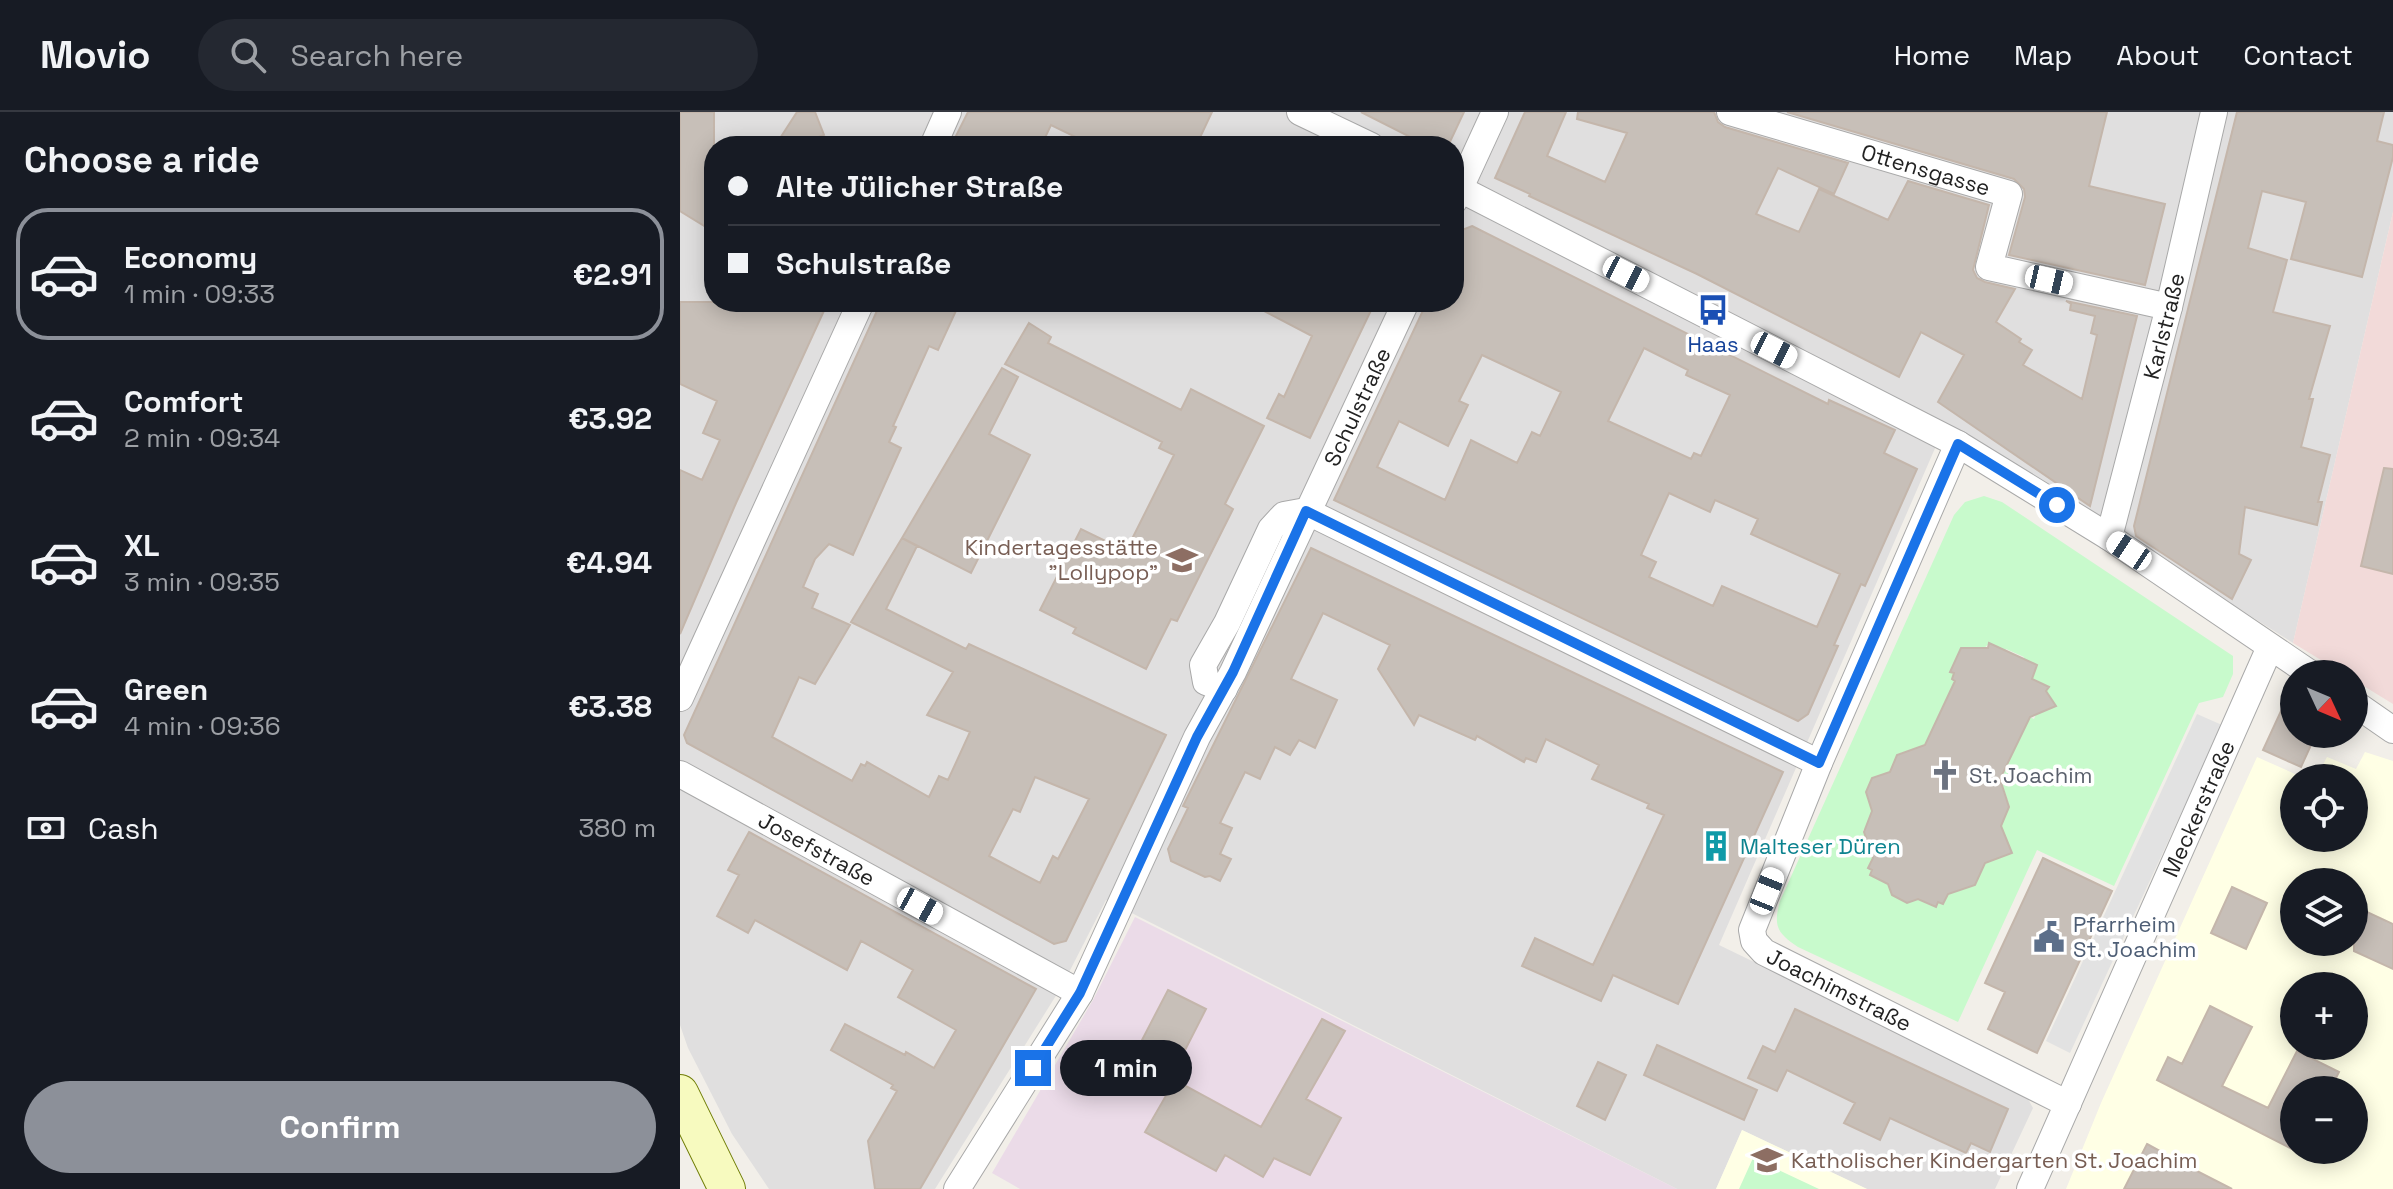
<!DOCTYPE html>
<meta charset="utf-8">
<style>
:root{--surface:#171b24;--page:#242831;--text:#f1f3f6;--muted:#9ea1a6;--line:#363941;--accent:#8c9099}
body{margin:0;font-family:"Space Grotesk",sans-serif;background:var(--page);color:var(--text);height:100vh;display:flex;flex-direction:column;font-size:30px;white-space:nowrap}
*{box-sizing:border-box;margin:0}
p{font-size:26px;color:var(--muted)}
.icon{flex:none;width:44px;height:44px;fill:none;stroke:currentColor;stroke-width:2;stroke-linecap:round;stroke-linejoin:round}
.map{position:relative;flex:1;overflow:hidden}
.side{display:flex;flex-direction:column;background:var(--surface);width:680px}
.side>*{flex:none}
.guide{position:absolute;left:24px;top:24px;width:760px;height:176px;border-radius:32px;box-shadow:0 4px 20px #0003;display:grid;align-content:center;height:176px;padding:0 24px;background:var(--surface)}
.needle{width:52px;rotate:134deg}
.buttons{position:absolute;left:1600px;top:548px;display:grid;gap:16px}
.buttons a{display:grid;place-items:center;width:88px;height:88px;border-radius:50%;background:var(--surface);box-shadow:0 4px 20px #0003;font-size:40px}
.end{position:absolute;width:36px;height:36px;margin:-18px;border:10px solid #1a73e8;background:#fff;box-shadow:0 0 0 4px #fff}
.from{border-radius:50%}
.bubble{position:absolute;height:56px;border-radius:28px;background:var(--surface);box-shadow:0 4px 20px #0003;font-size:26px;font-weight:800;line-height:56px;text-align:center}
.car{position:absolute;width:24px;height:48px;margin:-24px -12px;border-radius:10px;box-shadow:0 0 6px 2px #0007;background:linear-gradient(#fff 24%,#345 0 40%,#fff 0 76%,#345 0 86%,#fff 0)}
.guide b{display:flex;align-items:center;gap:28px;height:76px;font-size:30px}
.guide b+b{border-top:2px solid var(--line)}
.guide i{width:20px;height:20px;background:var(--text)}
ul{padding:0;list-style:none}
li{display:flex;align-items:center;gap:24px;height:132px;margin:0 16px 12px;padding:0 8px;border:4px solid transparent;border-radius:32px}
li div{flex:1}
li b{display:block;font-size:30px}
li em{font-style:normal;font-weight:800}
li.selected{border-color:var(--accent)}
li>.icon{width:72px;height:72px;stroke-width:1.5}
h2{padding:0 24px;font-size:36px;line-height:96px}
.pay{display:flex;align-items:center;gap:20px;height:88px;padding:0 24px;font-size:30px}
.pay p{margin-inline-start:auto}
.cta{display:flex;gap:16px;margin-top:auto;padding:16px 24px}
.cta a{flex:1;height:92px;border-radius:48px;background:var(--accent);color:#fff;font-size:32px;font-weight:800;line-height:92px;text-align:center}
header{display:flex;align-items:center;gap:48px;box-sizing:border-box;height:112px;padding:0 40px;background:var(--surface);border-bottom:2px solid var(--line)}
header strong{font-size:38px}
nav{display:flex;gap:44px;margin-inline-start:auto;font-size:28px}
.search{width:560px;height:72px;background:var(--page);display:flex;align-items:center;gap:20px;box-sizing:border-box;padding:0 28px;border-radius:44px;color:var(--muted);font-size:30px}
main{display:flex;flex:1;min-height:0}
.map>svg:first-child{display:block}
.residential{fill:#e0dfdf;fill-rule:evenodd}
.commercial{fill:#f2dad9}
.industrial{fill:#ebdbe8}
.education{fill:#ffffe5;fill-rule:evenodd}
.park{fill:#c8facc;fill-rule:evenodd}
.parking{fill:#e2e2e2}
.building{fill:#c7bfb8;stroke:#c4b6ab;stroke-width:2;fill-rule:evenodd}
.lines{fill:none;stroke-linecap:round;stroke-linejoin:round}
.street-casing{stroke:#a9a9a9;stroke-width:28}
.secondary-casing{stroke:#707d05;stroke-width:38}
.street{stroke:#fff;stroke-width:26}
.secondary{stroke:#f7fabf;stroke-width:36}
.route{stroke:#1a73e8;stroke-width:10}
.labels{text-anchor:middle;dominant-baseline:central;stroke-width:7;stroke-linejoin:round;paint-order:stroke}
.street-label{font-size:22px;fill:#222;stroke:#fff}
.transit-label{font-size:22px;fill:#164399;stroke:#fff}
.education-label{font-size:22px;fill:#785e54;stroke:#fff;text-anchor:end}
.worship-label{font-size:22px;fill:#5b616d;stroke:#fff;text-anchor:start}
.culture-label{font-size:22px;fill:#0d838f;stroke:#fff;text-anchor:start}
.service-label{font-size:22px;fill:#4e5e75;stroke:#fff;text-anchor:start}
</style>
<header>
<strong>Movio</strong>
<div class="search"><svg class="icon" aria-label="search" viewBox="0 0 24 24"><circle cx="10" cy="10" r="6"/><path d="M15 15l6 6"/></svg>Search here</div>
<nav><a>Home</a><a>Map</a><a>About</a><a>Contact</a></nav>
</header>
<main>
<section class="side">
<h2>Choose a ride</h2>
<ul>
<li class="selected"><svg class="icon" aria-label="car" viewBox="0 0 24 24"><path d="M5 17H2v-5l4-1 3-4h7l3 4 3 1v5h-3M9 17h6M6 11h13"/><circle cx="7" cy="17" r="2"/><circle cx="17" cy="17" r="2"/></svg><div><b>Economy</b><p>1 min · 09:33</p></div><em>€2.91</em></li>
<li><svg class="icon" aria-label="car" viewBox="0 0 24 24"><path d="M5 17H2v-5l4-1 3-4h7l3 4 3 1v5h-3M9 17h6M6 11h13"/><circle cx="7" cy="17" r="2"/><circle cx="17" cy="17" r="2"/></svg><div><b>Comfort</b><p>2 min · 09:34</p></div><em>€3.92</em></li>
<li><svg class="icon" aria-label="car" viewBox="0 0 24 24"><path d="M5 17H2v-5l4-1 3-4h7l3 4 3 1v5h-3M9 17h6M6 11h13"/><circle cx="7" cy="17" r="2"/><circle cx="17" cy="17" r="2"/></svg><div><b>XL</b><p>3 min · 09:35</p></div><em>€4.94</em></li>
<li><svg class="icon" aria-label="car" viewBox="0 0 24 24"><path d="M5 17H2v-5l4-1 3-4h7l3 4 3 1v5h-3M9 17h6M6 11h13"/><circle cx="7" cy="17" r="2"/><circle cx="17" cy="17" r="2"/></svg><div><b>Green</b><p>4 min · 09:36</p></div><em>€3.38</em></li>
</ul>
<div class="pay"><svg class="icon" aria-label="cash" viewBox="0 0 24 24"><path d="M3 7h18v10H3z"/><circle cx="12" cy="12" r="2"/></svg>Cash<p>380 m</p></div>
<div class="cta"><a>Confirm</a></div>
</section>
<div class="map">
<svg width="1713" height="1077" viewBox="0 0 1713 1077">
<rect width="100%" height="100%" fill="#f2efe9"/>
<path class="residential" d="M0,0H1713V100L1613,531L1266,311L1039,833L1344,980L1353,996L1315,1077H1187L1062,1018L1036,1077H997L426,788L382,874L255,1077H89L52,1022L8,936L0,913ZM34,34H774V190H34Z"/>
<path class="commercial" d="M1713,100V592L1674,568V562H1664L1613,531Z"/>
<path class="industrial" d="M455,805L997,1077H340L312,1061L413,888Z"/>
<path class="education" d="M1685,640L1713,649V1077H1386L1421,991L1577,645L1624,666H1614V726H1674V666H1636L1647,645L1676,657ZM1614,770H1674V830H1614ZM1614,874H1674V934H1614ZM1614,978H1674V1038H1614Z
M1062,1018L1187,1077H1036Z"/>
<path class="park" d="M1304,384L1322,390L1553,544V562L1543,585L1519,591L1434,774L1357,738L1278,910L1118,835C1097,821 1093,814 1100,789L1274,403L1285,390ZM1310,532L1323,542L1326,537L1344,545L1341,551L1349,549L1357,553L1352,567L1368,575L1366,581L1372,591L1369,598L1357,600L1354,607L1350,605L1318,672L1322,671L1329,693L1318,712L1321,714L1320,719L1324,721L1328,732L1322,745L1310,749L1306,747L1270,778L1263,792L1258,790L1256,795L1244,790V786L1227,791L1212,783L1206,767L1203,769L1190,763L1195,742H1192L1183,718L1192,714L1195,693L1190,691L1186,680L1192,666L1204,662L1208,664L1223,647L1221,641L1242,634L1243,636L1275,569L1272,567L1274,561L1271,560L1286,536L1302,543L1306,534Z
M1073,1046L1139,1077H1059Z"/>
<path class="parking" d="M1517,602L1542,613L1390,941L1366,929Z"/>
<path class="building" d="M0,0H34V120L0,99Z
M117,0H135L144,23L114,34H95Z
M288,0H532L516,34H414L371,13L361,34H271Z
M681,0H784L768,34H748Z
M845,0H886L867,44L925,70L947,21L897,7L898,0H1034L1038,10L1045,15L1168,51L1154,82L1098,56L1076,102L1119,120L1139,77L1208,108L1228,69L1309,93L1293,158L1297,166L1305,170L1335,177L1316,210L1341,227L1339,230L1352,238L1343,253L1402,287L1417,223L1411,221L1415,204L1390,198L1391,192L1386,189L1457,204L1410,394L1258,290L1284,243L1241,220L1219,265L1017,162L849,84L850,82L815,66Z
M1107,0H1427L1409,74L1485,92L1465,173L1329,143L1345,85L1344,77L1334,67Z
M1557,0H1704L1697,29L1713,33V45L1682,165L1611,147L1626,90L1582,79L1568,136L1607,148L1593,200L1650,214L1629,287H1633L1621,335L1650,343L1638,390H1642L1637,413L1565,395L1559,442L1571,448L1552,487L1456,424L1454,414Z
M792,114L1148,292L1149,288L1215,318L1204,341L1237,357L1185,474L1181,472L1154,533L1158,534L1128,602L1118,609L654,388L747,190H774V135L782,118ZM964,236L1008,258L1006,263L1050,283L1021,344L1014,341L1011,347L928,309ZM802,243L881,280L860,324L852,320L837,351L791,328L765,388L697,355L719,309L768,334L788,293L779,289ZM989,381L1030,400L1035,388L1078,407L1071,422L1160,462L1137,515L1042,474L1033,494L969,465L976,450L961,443Z
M0,190H148L56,391L0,522V358L22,368L40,328L23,321L37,289L0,272Z
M201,190H280L258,238L249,234L213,314L216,315L209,330L221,336L173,443L149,432L135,447L123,475L138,482L132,496L170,513L135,572L119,565L92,625L172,669L181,652L185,654L187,650L249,685L259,664L268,668L290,620L247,603L273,560L171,510L222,426L237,434L206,497L286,537L289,532L486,623L386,829L374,832L7,631L4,623ZM355,665L409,687L378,747L373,744L360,771L309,744L333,697L340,700Z
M567,190H695L630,326L587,306L599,282L604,285L632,224Z
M349,211L371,225L368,231L501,298L511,277L584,314L545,392L553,397L497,509L491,507L466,557L393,521L396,516L360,498L401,417L446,439L494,343L479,336L482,330L325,252Z
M322,256L338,265L309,322L350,343L291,461L222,426Z
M1704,356L1713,357V462L1681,454Z
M631,436L1103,660L998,892L933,863L921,889L842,854L855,826L913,853L984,703L967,696L969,692L912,667L919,653L866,627L856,650L846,646L844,650L797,624L795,628L739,603L734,613L698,557L710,533L643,501L611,567L657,588L635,636L619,628L610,643L595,635L580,667L565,660L540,711L552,716L540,742L551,747L540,769L530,764L525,765L491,749L488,737L508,696L503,694Z
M1309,531L1357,553L1352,567L1369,575L1366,579L1376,594L1350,605L1320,667L1329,695L1321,714L1332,741L1305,751L1295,773L1268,782L1263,792L1258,790L1256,795L1238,787L1227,791L1212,783L1208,772L1190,763L1192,758L1188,756L1193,746L1184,720L1192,699L1186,680L1192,666L1210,660L1217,643L1245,633L1275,569L1272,567L1274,561L1270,560L1281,536H1308Z
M1614,571V622H1636L1621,655L1583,638Z
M69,720L356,877L240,1077H195L188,1029L217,979L211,976L213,973L151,938L165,912L225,943L226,940L254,956L276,918L218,885L233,858L181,829L167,858L75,808L68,821L37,804L59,763L48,758Z
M1363,746L1432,779L1357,941L1308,917L1325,880L1305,871Z
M1552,775L1587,791L1566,837L1531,821Z
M1674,794L1713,812V857L1674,839Z
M488,878L526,897L500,948L462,928Z
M1530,894L1572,915L1542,974L1588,996L1617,939L1659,960L1650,978H1614V1038L1477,968L1488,945L1502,952Z
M1115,897L1328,997L1310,1040L1291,1031L1286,1041L1210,1006L1200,1028L1164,1011L1175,991L1107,958L1097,979L1068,966L1083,934L1095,940Z
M642,907L665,919L626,987L661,1006L630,1063L594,1046L583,1065L545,1043L536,1059L465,1020L495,968L581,1015Z
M977,933L1077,978L1064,1008L964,963Z
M918,950L946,963L925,1008L897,994Z
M1467,1032L1509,1055L1552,1077H1444Z"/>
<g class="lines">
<defs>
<g id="street">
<path d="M620,0L691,34"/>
<path id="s1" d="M1050,0L1329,82L1309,155L1489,195"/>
<path d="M253,34L268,0"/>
<path d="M774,74L1278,332L1429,425L1631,562"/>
<path d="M774,89L815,0"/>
<path id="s2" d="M1278,332L1139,651L1072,818L1074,829L1084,840L1388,992"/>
<path d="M626,399L1139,651"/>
<path id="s3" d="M1429,425L1489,195L1534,0"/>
<path d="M544,577L526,570L523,553L547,511L591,417L604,403L626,399"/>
<path d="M0,586L181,190"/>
<path d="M1674,591L1713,618"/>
<path id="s4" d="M0,662L400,881"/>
<path id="s5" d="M277,1077L400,881L517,625L553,560L726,190"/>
<path id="s6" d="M1350,1077L1590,535"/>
</g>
<path id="secondary" d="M0,981L47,1077"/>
</defs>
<use href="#street" class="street-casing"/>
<use href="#secondary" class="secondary-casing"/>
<use href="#street" class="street"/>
<use href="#secondary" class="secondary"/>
</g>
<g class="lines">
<path class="route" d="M353,956L400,881L517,625L553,560L626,399L1139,651L1278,332L1377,393"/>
</g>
<defs>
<symbol id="bus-bare" viewBox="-9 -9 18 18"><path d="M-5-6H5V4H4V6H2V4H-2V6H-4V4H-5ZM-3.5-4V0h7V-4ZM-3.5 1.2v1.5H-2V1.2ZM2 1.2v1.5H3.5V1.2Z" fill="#1a4fb4" stroke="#fff" stroke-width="2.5" paint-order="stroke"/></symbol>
<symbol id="school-bare" viewBox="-9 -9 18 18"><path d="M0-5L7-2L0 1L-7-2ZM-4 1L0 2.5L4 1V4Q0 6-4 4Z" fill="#8d6e63" stroke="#fff" stroke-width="2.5" paint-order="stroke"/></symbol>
<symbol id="church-bare" viewBox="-9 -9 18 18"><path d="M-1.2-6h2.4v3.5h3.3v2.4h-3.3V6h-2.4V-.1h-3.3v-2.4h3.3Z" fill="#6b7280" stroke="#fff" stroke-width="2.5" paint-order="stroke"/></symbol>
<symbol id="building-bare" viewBox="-9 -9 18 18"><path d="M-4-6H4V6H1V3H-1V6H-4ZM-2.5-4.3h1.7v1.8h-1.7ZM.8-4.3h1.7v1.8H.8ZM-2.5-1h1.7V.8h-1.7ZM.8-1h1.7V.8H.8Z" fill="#0f9aa8" stroke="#fff" stroke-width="2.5" paint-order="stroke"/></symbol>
<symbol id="civic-bare" viewBox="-9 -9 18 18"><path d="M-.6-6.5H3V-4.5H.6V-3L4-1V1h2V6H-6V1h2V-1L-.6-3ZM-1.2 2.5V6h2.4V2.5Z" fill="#5c6f8a" stroke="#fff" stroke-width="2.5" paint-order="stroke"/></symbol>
</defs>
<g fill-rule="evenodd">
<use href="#bus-bare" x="1011" y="176" width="44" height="44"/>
<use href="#school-bare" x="480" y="426" width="44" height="44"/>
<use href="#church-bare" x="1243" y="641" width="44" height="44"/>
<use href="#building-bare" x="1014" y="712" width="44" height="44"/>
<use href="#civic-bare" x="1347" y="803" width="44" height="44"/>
<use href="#school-bare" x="1065" y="1026" width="44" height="44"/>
</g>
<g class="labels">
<g class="street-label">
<text stroke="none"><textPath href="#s1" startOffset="204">Ottensgasse</textPath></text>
<text stroke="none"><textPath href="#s3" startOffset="218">Karlstraße</textPath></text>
<text stroke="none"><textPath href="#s5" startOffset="880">Schulstraße</textPath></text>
<text stroke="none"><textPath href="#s6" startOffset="416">Meckerstraße</textPath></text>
<text stroke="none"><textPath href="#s4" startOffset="156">Josefstraße</textPath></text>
<text stroke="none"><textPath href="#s2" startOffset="638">Joachimstraße</textPath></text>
</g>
<g class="transit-label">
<text x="1033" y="232">Haas</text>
</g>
<g class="education-label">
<text x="478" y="435">Kindertagesstätte<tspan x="478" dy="25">"Lollypop"</tspan></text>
<text x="1111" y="1048" text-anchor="start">Katholischer Kindergarten St. Joachim</text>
</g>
<g class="worship-label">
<text x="1289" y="663">St. Joachim</text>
</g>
<g class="culture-label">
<text x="1060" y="734">Malteser Düren</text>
</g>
<g class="service-label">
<text x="1393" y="812">Pfarrheim<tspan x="1393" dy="25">St. Joachim</tspan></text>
</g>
</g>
</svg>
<div class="buttons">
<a><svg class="needle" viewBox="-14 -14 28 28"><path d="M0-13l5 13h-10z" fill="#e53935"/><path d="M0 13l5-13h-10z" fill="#9ea1a6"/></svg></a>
<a><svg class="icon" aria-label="locate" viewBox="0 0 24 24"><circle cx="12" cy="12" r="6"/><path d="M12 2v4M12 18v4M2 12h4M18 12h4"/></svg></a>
<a><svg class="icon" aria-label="layers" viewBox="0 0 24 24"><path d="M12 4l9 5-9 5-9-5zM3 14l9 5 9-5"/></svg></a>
<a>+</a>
<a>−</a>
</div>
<i class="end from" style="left:1377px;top:393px"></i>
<i class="end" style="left:353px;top:956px"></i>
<div class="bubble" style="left:380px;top:928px;width:132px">1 min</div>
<i class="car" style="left:946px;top:162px;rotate:117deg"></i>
<i class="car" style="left:1369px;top:168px;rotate:103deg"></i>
<i class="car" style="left:1094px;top:238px;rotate:117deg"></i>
<i class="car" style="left:1449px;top:439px;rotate:304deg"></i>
<i class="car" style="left:1087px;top:779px;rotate:22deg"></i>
<i class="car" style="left:240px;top:794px;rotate:119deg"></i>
<div class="guide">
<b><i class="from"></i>Alte Jülicher Straße</b>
<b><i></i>Schulstraße</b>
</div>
</div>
</main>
